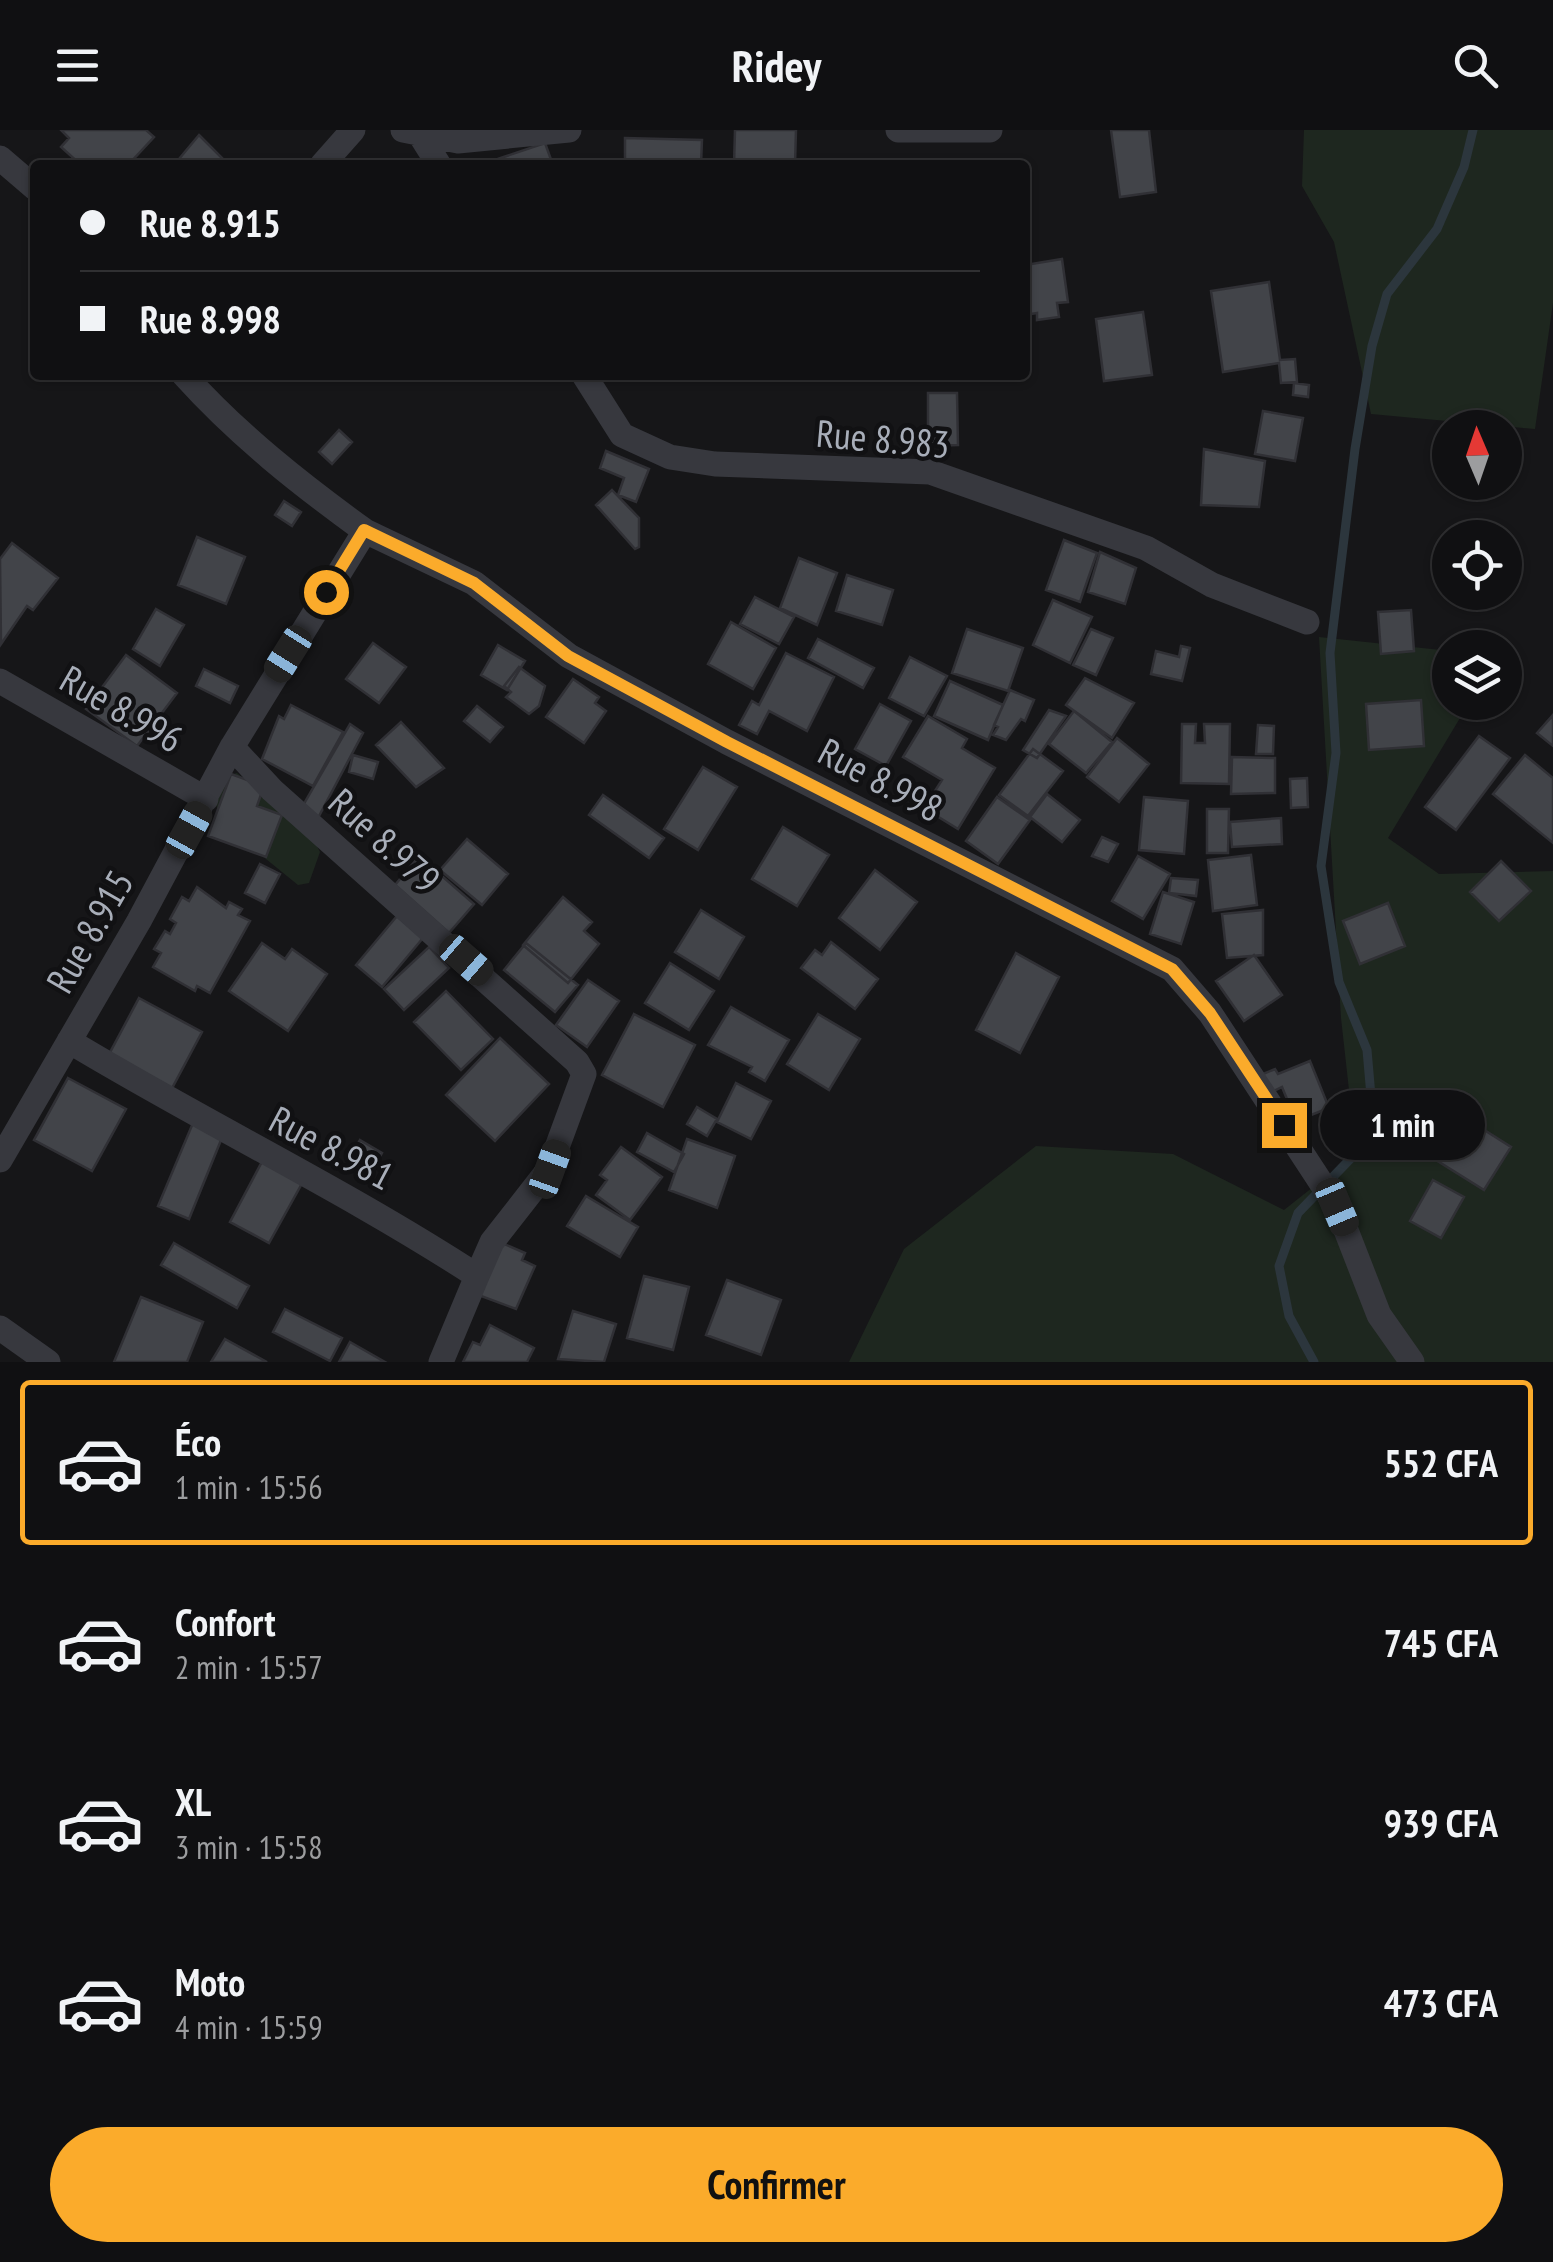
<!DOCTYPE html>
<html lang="fr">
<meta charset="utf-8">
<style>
:root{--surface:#101012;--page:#19191b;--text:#f1f3f6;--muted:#9c9d9f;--line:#303032;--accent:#fbab2b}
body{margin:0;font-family:"PT Sans Narrow",sans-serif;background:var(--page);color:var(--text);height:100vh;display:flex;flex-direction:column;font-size:38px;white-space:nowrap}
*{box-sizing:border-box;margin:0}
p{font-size:32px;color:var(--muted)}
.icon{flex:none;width:55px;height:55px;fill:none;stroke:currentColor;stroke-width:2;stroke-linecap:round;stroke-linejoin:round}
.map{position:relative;height:1232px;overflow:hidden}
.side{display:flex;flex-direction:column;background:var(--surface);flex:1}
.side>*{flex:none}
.banner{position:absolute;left:30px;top:30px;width:1000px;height:220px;border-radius:10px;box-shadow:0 2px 8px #0004,0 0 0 2px var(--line);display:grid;align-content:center;height:220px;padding:0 50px;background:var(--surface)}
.needle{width:65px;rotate:358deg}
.buttons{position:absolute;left:1432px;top:280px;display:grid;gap:20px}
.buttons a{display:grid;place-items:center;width:90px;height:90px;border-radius:50%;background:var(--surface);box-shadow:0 2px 8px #0004,0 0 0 2px var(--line);font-size:50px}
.end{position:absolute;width:45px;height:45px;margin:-22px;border:12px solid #fbab2b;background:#111;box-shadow:0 0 0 5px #111}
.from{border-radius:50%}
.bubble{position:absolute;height:70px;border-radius:35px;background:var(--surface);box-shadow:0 2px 8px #0004,0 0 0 2px var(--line);font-size:32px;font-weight:700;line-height:70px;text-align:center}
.car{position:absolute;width:30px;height:60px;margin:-30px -15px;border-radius:12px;box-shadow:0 0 8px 2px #0007;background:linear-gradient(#222 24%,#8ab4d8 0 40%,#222 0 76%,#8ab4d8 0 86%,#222 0)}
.banner b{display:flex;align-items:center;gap:35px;height:95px;font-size:38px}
.banner b+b{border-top:2px solid var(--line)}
.banner i{width:25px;height:25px;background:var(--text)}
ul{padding:18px 0 0;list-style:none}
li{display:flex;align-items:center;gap:30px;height:165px;margin:0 20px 15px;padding:0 30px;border:5px solid transparent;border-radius:10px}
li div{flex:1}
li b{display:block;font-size:38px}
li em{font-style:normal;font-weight:700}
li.selected{border-color:var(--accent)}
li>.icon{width:90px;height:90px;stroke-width:1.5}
.action{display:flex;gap:20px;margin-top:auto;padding:20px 50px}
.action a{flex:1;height:115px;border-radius:60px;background:var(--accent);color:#111;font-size:40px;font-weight:700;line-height:115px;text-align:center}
header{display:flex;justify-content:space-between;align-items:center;height:130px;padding:0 50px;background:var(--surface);font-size:45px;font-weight:700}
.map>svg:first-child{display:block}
.green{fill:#1e271f}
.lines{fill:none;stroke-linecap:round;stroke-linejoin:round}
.stream{stroke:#2c363d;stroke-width:9}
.building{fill:#424449;stroke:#303035;stroke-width:2.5}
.street{stroke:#37383e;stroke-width:25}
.route{stroke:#fbab2b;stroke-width:12}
.labels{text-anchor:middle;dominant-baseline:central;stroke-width:9;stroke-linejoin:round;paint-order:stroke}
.street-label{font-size:38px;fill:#a8aeb9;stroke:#111113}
</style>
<header><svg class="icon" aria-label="menu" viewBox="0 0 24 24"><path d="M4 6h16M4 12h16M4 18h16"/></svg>Ridey<svg class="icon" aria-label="search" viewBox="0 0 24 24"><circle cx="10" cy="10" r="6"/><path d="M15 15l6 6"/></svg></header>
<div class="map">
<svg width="1553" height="1232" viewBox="0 0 1553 1232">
<rect width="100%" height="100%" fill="#161618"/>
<path class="green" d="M1304,0H1553V173L1535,299L1371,284L1334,112L1302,56Z
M1319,507L1450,521V572L1469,573L1388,708L1439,744L1553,741V1232H849L904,1119L1036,1016L1173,1024L1284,1080L1356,1023L1341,888Z
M237,643L315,712L320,722L309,753L298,755L224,695L216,675L225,646Z"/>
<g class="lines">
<path class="stream" d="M1314,1232L1289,1186L1279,1136L1298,1083L1356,1023L1371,966L1367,920L1339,852L1321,736L1336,623L1330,523L1355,319L1372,216L1387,164L1437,99L1464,37L1473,0"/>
</g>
<path class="building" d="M61,0H146L154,7L128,35H81L61,17L69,8Z
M735,0H796L795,35H734Z
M1111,0H1149L1156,62L1120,67Z
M199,5L229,35H174Z
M625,8L702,10L701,35H625Z
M545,13L553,35H480Z
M1062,129L1068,172L1057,173L1059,187L1037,190V183L1025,185V135Z
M1269,152L1280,230L1295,229L1297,252L1281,253L1279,233L1223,242L1211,161Z
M1143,182L1152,245L1104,251L1096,189Z
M637,245H665L666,248L637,250Z
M1294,253L1309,255L1308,267L1293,265Z
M928,263H957L958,315L928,316Z
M1263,281L1303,288L1295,331L1255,324Z
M339,300L352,312L332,334L319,322Z
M1204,319L1265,331L1259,377L1201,375Z
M606,321L649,339L636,372L618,365L624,348L600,338Z
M612,360L639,388V417L635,419L596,375Z
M284,371L301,382L292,396L275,385Z
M197,407L245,427L226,474L178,455Z
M1064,410L1097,423L1080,472L1046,460Z
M12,413L58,448L33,480L27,476L1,514L0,429Z
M1100,422L1136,438L1125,474L1088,462Z
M799,428L837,443L817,495L780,478Z
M847,445L893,460L882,495L836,481Z
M755,467L794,487L779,514L740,494Z
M1053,470L1092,487L1070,533L1033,515Z
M156,479L184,495L160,536L133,519Z
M1411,480L1414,521L1381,524L1378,482Z
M731,492L776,518L753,559L708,534Z
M967,499L1023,518L1008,561L952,543Z
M1091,499L1113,508L1096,545L1073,535Z
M818,509L874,538L863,558L808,528Z
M373,513L406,537L379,573L346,549Z
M498,515L525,531L507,560L481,545Z
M1181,516L1190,518L1182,551L1151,544L1156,521L1179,527Z
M786,523L834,547L807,601L769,581L757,604L739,595L752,571L759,575Z
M126,525L177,563L137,616L86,579Z
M910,527L947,546L924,586L889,568Z
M519,537L545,556L539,576L529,584L506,567L511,562L504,556Z
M204,539L238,556L230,573L196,556Z
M1085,548L1134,573L1112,608L1066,575Z
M573,549L599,567L595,573L606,581L584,613L546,587Z
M950,551L1003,575L988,610L934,586Z
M1010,560L1034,570L1025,591L1021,589L1006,610L993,605L998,597L994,595Z
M1421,570L1424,616L1369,620L1366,574Z
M880,574L911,591L886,636L855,619Z
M291,575L343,602L313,656L262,629L279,586L284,589Z
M477,576L503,597L490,612L464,591Z
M1049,580L1066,586L1037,628L1023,620Z
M1074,581L1112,612L1086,643L1049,614Z
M1553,585V616L1537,603Z
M928,586L967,609L962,618L995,638L958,699L924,678L942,650L903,627Z
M401,592L444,638L416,657L376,615Z
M350,594L363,603L318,688L302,677Z
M1182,594H1196L1195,613H1205L1204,594H1230L1229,654L1181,653Z
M1258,595L1274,596L1273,624H1256Z
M1479,606L1510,628L1456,700L1425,677Z
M1117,608L1149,634L1119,672L1087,647Z
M1033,619L1063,641L1028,686L999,665Z
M353,625L378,632L373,649L349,642Z
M1525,625L1553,648V713L1493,664Z
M1232,627L1275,628V663L1231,664Z
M703,637L737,657L698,720L664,699Z
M231,644L264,656L257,676L282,685L266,727L208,706Z
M1307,648L1308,677L1291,678L1290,649Z
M1047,664L1080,690L1062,712L1030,687Z
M603,665L664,708L649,728L589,685Z
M997,667L1030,690L998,734L966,711Z
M1144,667L1188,671L1184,724L1139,720Z
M1207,679H1229L1228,723H1207Z
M1281,688L1282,714L1232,717L1230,692Z
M783,697L829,725L797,776L752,749Z
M1102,707L1118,714L1108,732L1092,726Z
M467,709L508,744L482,775L440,740Z
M1251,725L1257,775L1213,781L1208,730Z
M419,726L474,774L449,803L395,755Z
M1138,726L1170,744L1143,789L1112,771Z
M1501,731L1531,761L1499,791L1470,762Z
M260,734L280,744L265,773L245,763Z
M875,740L917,772L880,820L839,788Z
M1171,748L1198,750L1196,766L1169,763Z
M197,757L226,778L229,772L242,779L238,785L250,791L210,863L197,856L195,861L153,837L161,823L154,819L165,801L170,804L176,793L170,789L182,767L189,771Z
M1163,762L1194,772L1181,814L1150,804Z
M563,767L592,792L584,801L599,814L568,853L523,815Z
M1388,773L1405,816L1360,834L1343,791Z
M701,780L744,807L719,849L675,822Z
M1263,780V825L1227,828L1222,784Z
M397,786L423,808L382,857L356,835Z
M831,812L878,849L855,879L801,838L815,820L822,825Z
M262,813L285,829L292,819L327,844L288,901L229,861Z
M526,813L578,855L555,882L504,840Z
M429,817L449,838L404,880L384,859Z
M1016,823L1059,847L1020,923L976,900Z
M1254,825L1282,865L1244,891L1216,851Z
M670,833L714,861L689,900L645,873Z
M588,850L619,871L587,917L556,895Z
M446,861L493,909L461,940L414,892Z
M139,868L202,902L170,962L107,928Z
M731,877L789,910L765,951L749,942L752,937L708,915Z
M634,884L695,915L663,977L602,945Z
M818,884L860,909L829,960L787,934Z
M500,908L549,954L495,1011L446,965Z
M1310,931L1329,978L1296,991L1282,957L1270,963L1263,944L1275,939L1278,944Z
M68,948L126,979L92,1041L34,1010Z
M736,953L771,971L751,1009L717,992Z
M697,977L717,989L707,1006L687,994Z
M1448,977L1511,1017L1484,1060L1420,1020Z
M198,981L228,993L189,1089L158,1076Z
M647,1003L684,1024L674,1042L637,1022Z
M687,1009L735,1026L717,1078L669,1060Z
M360,1010L382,1023L372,1040L350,1027Z
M621,1017L662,1047L630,1090L596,1065L607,1050L600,1045Z
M265,1026L305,1048L269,1113L230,1092Z
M1433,1050L1464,1067L1441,1108L1410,1091Z
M586,1066L638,1097L620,1127L567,1096Z
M495,1110L525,1123L522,1130L535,1136L516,1179L473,1163Z
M174,1113L249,1156L237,1178L161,1135Z
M644,1146L689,1157L673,1220L627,1208Z
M727,1150L781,1170L761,1225L706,1205Z
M141,1167L203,1192L187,1232H114Z
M285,1179L342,1208L330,1231L273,1202Z
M573,1181L616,1194L604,1232L558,1229Z
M490,1195L534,1218L527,1232H463L473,1212L480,1215Z
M225,1209L267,1232H211Z
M350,1212L385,1232H339Z"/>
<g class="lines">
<path class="street" d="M403,0L458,11L569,0
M898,0H990
M419,3L439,35
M0,28L35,58
M322,35L353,0
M584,245L622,305L670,327L715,334L930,342L1146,418L1212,455L1307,492
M365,401L474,453L569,526L727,612L1172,839L1210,883L1337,1077L1379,1185L1412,1232
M0,551L206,669
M232,617L272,660L577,932L584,944L549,1039L492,1112L477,1146
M69,911C203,992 345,1060 477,1146L441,1232
M0,1030L139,791L232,617L365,401C300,354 238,305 184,245
M0,1198L48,1232"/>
</g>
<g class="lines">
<path class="route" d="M326,462L364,400L474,453L568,526L727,612L1172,839L1210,883L1284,995"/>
</g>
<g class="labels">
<g class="street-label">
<text transform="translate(883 308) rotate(5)">Rue 8.983</text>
<text transform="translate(122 578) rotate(30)">Rue 8.996</text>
<text transform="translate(881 649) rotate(28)">Rue 8.998</text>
<text transform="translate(385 710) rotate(42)">Rue 8.979</text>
<text transform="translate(89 801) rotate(-60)">Rue 8.915</text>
<text transform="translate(332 1017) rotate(28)">Rue 8.981</text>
</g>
</g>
</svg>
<div class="buttons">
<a><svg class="needle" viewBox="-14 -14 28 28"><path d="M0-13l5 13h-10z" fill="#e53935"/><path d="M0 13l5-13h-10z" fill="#9c9d9f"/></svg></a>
<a><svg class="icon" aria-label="locate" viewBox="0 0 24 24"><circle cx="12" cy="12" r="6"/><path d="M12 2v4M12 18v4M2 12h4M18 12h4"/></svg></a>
<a><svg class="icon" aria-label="layers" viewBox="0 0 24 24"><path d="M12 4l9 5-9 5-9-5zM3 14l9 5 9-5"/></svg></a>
</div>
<i class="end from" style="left:326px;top:462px"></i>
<i class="end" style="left:1284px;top:995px"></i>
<div class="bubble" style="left:1320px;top:960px;width:165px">1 min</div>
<i class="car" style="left:288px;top:524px;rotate:212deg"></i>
<i class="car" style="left:189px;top:700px;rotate:29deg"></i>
<i class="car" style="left:466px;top:830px;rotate:131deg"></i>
<i class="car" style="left:550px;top:1039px;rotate:20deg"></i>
<i class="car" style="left:1337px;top:1077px;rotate:157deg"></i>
<div class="banner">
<b><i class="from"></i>Rue 8.915</b>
<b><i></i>Rue 8.998</b>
</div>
</div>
<section class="side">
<ul>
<li class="selected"><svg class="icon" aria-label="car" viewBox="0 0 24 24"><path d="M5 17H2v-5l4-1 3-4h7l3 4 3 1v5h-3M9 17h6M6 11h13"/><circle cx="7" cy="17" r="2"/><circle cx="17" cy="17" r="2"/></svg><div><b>Éco</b><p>1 min · 15:56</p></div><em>552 CFA</em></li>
<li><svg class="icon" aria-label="car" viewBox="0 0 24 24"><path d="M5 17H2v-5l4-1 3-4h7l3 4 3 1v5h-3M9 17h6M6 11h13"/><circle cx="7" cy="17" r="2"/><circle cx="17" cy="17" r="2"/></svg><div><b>Confort</b><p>2 min · 15:57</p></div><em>745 CFA</em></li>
<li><svg class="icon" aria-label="car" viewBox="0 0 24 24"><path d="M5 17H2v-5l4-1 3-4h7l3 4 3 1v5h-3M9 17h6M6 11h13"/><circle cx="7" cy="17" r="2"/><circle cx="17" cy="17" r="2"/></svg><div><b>XL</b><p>3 min · 15:58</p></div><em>939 CFA</em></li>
<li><svg class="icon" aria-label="car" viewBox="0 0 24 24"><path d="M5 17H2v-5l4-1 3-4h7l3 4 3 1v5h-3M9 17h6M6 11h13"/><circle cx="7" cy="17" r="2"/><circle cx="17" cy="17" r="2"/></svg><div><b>Moto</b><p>4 min · 15:59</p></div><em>473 CFA</em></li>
</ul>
<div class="action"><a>Confirmer</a></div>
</section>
